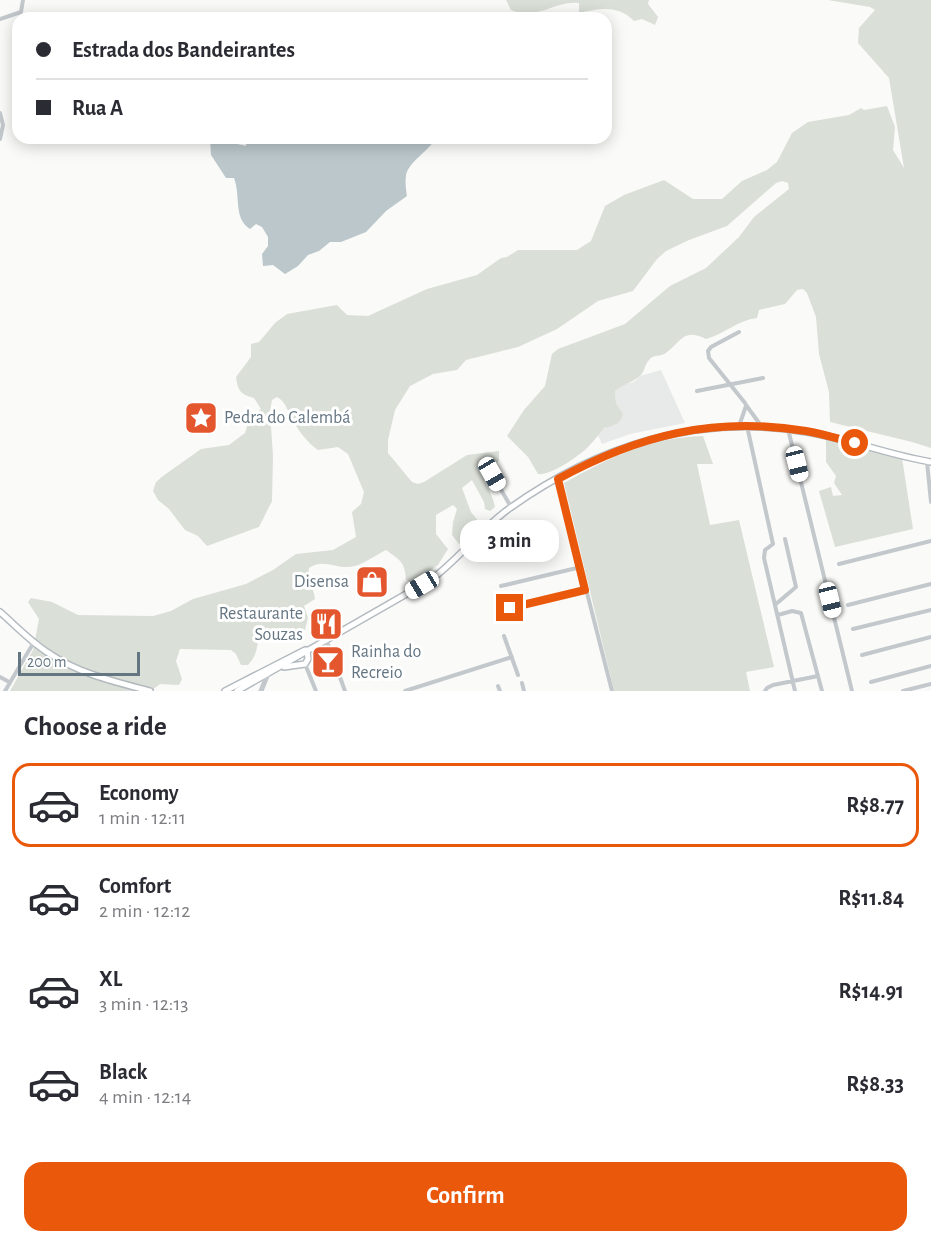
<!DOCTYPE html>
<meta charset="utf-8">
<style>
:root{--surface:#fff;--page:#f2f2f3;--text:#2b2b33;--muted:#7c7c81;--line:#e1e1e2;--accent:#ea580c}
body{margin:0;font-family:"Alegreya Sans",sans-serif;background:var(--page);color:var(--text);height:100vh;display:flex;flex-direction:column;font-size:22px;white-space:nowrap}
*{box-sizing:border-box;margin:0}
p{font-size:20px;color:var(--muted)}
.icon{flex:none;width:33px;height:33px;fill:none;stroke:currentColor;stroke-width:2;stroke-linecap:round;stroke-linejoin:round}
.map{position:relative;height:691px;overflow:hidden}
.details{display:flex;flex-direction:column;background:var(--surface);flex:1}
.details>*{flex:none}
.guide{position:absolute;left:12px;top:12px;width:600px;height:132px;border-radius:18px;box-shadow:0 3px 15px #0003;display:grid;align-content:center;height:132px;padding:0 24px;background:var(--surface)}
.scale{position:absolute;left:18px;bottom:15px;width:122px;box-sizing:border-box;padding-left:6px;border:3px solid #657683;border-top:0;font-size:16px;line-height:21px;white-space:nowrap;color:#657683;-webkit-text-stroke:4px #fff;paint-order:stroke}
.end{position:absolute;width:27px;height:27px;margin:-14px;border:8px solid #ea580c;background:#fff;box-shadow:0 0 0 3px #fff}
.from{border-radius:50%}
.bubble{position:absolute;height:42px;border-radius:18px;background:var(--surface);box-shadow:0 3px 15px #0003;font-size:20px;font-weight:700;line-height:42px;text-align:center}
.car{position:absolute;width:18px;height:36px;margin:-18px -9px;border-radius:8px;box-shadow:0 0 4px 2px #0007;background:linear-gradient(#fff 24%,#345 0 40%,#fff 0 76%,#345 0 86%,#fff 0)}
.guide b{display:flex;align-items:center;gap:21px;height:57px;font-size:22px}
.guide b+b{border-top:2px solid var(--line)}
.guide i{width:15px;height:15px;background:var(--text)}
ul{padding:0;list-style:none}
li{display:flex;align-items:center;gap:18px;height:84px;margin:0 12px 9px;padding:0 12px;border:3px solid transparent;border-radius:18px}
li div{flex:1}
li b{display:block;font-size:22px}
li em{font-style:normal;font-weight:700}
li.active{border-color:var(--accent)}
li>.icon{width:54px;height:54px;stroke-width:1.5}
h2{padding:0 24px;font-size:27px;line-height:72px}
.cta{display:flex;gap:12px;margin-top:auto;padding:12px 24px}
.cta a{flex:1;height:69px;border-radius:18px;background:var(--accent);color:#fff;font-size:24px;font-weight:700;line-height:69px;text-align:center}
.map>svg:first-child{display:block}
.built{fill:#e8e9e9}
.green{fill:#dadfd7}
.water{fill:#bbc7cb}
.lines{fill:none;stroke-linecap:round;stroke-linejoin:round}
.secondary-casing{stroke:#b3babf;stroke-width:8}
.minor{stroke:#c3c8cc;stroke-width:4}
.tertiary{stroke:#c3c8cc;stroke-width:5}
.secondary{stroke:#fff;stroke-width:5}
.route{stroke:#ea580c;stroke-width:8}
.labels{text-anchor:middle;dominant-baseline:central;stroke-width:6;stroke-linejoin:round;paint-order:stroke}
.poi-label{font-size:18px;fill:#657683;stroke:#fff;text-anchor:start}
</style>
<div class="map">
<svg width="931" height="691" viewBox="0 0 931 691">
<rect width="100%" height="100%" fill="#fafaf8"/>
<path class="built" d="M661,370L685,423L630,434L602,444L598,435L604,428L616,425L623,414L616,403L615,391L622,385L634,382L640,376Z"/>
<path class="green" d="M506,0H649L648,4L658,17L655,25L642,19L634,21C619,5 598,8 579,13V3C554,0 539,21 511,10Z
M828,0H931V448L912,442L830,422L829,392L819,354L816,317L807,293L803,289L797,290L785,304L759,310L757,318C738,320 724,334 706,339C683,328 682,341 666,353C660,357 653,354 649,360C644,365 645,372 640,376C632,383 623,384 615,391L616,403L623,414C620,425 614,426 604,428C599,434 594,441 588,447C579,456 551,476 538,474L528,457L507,436L524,410L545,386L552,354L558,349L625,324L670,286L706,268L739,237L754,217L789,189L788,183L782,181L776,183L727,226L689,240L666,251L657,259L633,291L598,301L557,329L518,347L466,360L457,370L433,374L410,386L395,410L388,440V453L412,482L418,484L424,482L467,455L499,451V461C471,475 492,486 495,507L490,511L485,509L484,502L472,480L462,488L471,512L480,523V529L459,544L452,535L453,522L457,509L453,505L436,515V534L448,549L438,565L412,583L406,580C405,562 400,560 386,550C376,555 365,563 355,566C338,571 324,557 309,568C307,577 314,589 315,599L304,606L308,618L305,630C298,634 294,635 288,630L263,631C254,643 261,651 248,665H241L236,654L231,650L180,649L176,661L182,679L179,685L160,684L151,691H10L33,650L39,619L28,602L31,598L52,602L78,615L153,616L171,611L193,599L246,584L273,570L296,554L333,550L356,537L352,512L361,504L364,492L348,454L338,447L318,450C308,443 298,431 293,420C288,412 286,402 277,397L272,400L270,411L273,456L272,501L259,527L207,546L198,536L185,530L169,509L158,500L153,491L156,482L163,476L201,449L229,445L245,433L249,420L261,409L254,398C240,394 238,391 236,377L251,357V344L259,342L275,323L287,314L337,305L347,315L368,316L427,289L477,275L501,258L507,257L518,250H577L591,241L605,206L624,195L664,180L693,199H722L742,181L767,170L777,162L792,133L808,122L849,115L861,108L864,110L887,106L895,127L893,150L904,168L889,78L858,43L859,28L875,10L870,7Z
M703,436L713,464H697L710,525L739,520L774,667L746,672L750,691H614L564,483C611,457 648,438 703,436Z
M826,438L902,458L913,529L835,547L819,491L831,487L833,496L842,495L834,483L836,476L826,462Z"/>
<path class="water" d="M210,138H226L233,143L246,146L247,138H436C429,151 407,163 406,176C405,182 406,190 407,196L386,211L366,232L341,242H330L319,251L308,255L298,266L285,274L273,265L263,266L262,254L268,246V237L262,227L256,224L250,229C233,218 241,196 234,178H226L211,155Z"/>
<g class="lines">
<defs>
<path id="secondary" d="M0,612C16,626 32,643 50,654C80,674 116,682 150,691
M284,667L305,664L308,659L307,650
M225,691L305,650
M237,691L429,581C459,560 480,529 510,508C597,446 699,413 807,432C849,439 889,455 931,462"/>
</defs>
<use href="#secondary" class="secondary-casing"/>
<path class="minor" d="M0,19L21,12L23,0
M0,113L3,125L0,139
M739,332L711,347L708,351L709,358L745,403
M697,391L763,378
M746,405L762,427
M739,426L746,406
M747,426L773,544L765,550L764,558L795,691
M788,429L852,691
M927,462L931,502
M492,474L511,507
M558,479L612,691
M839,564L931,541
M501,586L581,567
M776,604L796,587L785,539
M848,605L931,584
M510,608L585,590
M778,615L792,611L801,613L822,691
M853,629L931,610
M504,636L518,675
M326,639L345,691
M862,655L931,637
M305,664L316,691
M0,677L9,682
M871,682L931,666
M522,683L524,691
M498,686L500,691
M5,691L34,642
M405,691L512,657
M765,691L767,688L773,685L818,676
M903,691L931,684"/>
<path class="tertiary" d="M261,691L269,671"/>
<use href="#secondary" class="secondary"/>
</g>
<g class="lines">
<path class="route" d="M510,608L585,590L558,479C639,435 714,416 806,431C823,434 839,439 855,443"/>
</g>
<defs>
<symbol id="sight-square" viewBox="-11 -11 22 22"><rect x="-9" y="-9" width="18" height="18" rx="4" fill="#e4572e" stroke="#fff"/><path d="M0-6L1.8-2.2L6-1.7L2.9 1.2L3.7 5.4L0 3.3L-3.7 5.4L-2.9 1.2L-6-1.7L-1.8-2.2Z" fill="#fff"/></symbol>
<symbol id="shop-square" viewBox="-11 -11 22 22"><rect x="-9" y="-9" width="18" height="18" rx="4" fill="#e4572e" stroke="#fff"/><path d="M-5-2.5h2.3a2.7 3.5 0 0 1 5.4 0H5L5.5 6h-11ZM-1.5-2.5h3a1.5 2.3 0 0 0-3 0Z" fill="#fff"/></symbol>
<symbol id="restaurant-square" viewBox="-11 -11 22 22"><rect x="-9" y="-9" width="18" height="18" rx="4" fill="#e4572e" stroke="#fff"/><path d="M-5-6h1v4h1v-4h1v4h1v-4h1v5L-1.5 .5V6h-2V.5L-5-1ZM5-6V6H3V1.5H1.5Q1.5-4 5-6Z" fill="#fff"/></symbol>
<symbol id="bar-square" viewBox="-11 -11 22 22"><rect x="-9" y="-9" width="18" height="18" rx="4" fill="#e4572e" stroke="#fff"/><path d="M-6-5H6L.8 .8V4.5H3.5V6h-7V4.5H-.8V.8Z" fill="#fff"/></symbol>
</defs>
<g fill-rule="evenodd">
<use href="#sight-square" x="182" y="399" width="38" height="38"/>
<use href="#shop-square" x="353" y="563" width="38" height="38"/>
<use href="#restaurant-square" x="307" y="605" width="38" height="38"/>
<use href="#bar-square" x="309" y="643" width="38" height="38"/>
</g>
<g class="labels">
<g class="poi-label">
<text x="224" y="418">Pedra do Calembá</text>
<text x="349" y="582" text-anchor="end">Disensa</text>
<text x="303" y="614" text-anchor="end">Restaurante<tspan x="303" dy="21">Souzas</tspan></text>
<text x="351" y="652">Rainha do<tspan x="351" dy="21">Recreio</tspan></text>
</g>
</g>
</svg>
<div class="scale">200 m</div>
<i class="end from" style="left:855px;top:443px"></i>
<i class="end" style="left:510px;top:608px"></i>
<div class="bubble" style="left:460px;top:520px;width:99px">3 min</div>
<i class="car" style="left:797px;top:464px;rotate:166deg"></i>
<i class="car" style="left:492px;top:474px;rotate:150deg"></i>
<i class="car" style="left:422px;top:585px;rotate:239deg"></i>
<i class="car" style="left:830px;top:600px;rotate:166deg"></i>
<div class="guide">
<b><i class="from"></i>Estrada dos Bandeirantes</b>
<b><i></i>Rua A</b>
</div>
</div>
<section class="details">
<h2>Choose a ride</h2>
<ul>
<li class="active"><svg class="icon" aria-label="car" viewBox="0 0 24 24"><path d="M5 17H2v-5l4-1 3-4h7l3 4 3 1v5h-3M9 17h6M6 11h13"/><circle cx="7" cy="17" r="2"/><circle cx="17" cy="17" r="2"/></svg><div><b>Economy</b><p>1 min · 12:11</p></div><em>R$8.77</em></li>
<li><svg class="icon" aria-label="car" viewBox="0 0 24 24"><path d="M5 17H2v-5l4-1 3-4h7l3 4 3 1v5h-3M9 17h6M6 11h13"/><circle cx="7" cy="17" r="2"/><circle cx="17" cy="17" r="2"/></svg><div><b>Comfort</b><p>2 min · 12:12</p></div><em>R$11.84</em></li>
<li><svg class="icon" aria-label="car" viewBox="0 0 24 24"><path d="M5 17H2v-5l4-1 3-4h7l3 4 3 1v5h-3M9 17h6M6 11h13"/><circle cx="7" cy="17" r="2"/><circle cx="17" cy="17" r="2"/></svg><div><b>XL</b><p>3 min · 12:13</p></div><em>R$14.91</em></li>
<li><svg class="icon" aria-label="car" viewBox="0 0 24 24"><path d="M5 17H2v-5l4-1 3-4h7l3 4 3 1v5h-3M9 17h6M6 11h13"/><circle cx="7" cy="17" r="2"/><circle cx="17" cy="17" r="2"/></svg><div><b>Black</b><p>4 min · 12:14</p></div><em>R$8.33</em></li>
</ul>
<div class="cta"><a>Confirm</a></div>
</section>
